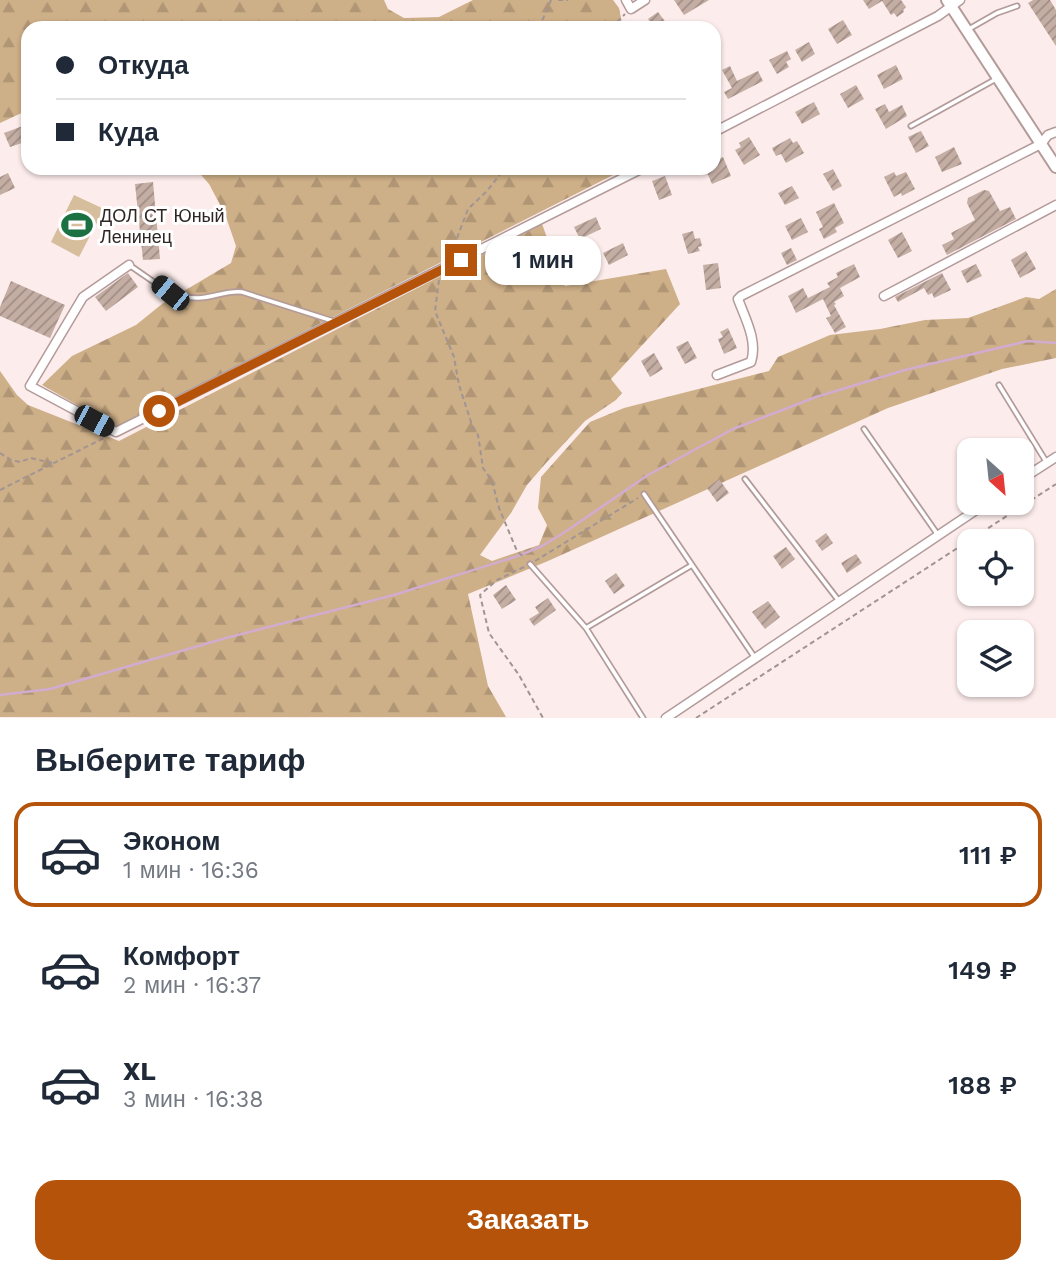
<!DOCTYPE html>
<html lang="ru">
<meta charset="utf-8">
<style>
:root{--surface:#fff;--page:#f2f2f3;--text:#1f2937;--muted:#747a83;--line:#e0e1e3;--accent:#b45309}
body{margin:0;font-family:"Work Sans",sans-serif;background:var(--page);color:var(--text);height:100vh;display:flex;flex-direction:column;font-size:26px;white-space:nowrap}
*{box-sizing:border-box;margin:0}
p{font-size:23px;color:var(--muted)}
.icon{flex:none;width:38px;height:38px;fill:none;stroke:currentColor;stroke-width:2;stroke-linecap:round;stroke-linejoin:round}
.map{position:relative;height:718px;overflow:hidden}
.details{display:flex;flex-direction:column;background:var(--surface);flex:1}
.details>*{flex:none}
.banner{position:absolute;left:21px;top:21px;width:700px;height:154px;border-radius:21px;box-shadow:0 2px 5px #0004;display:grid;align-content:center;height:154px;padding:0 35px;background:var(--surface)}
.needle{width:46px;rotate:153deg}
.buttons{position:absolute;left:957px;top:438px;display:grid;gap:14px}
.buttons a{display:grid;place-items:center;width:77px;height:77px;border-radius:14px;background:var(--surface);box-shadow:0 2px 5px #0004;font-size:35px}
.end{position:absolute;width:32px;height:32px;margin:-16px;border:9px solid #b45309;background:#fff;box-shadow:0 0 0 4px #fff}
.from{border-radius:50%}
.bubble{position:absolute;height:49px;border-radius:21px;background:var(--surface);box-shadow:0 2px 5px #0004;font-size:23px;font-weight:600;line-height:49px;text-align:center}
.car{position:absolute;width:21px;height:42px;margin:-21px -10px;border-radius:9px;box-shadow:0 0 5px 2px #0007;background:linear-gradient(#222 24%,#8ab4d8 0 40%,#222 0 76%,#8ab4d8 0 86%,#222 0)}
.banner b{display:flex;align-items:center;gap:24px;height:66px;font-size:26px}
.banner b+b{border-top:2px solid var(--line)}
.banner i{width:18px;height:18px;background:var(--text)}
ul{padding:0;list-style:none}
li{display:flex;align-items:center;gap:21px;height:105px;margin:0 14px 10px;padding:0 21px;border:4px solid transparent;border-radius:21px}
li div{flex:1}
li b{display:block;font-size:26px}
li em{font-style:normal;font-weight:600}
li.selected{border-color:var(--accent)}
li>.icon{width:63px;height:63px;stroke-width:1.5}
h2{padding:0 35px;font-size:32px;line-height:84px}
.cta{display:flex;gap:14px;margin-top:auto;padding:14px 35px}
.cta a{flex:1;height:80px;border-radius:21px;background:var(--accent);color:#fff;font-size:28px;font-weight:600;line-height:80px;text-align:center}
.map>svg:first-child{display:block}
.green{fill:#d6bd9b}
.forest{fill:url(#forest-firs)}
.lines{fill:none;stroke-linecap:round;stroke-linejoin:round}
.stream{stroke:#d1accf;stroke-width:2.5}
.building{fill:url(#building-hatch)}
.lane-casing{stroke:#b39b9a;stroke-width:7}
.street-casing{stroke:#b39b9a;stroke-width:11}
.secondary-casing{stroke:#b39b9a;stroke-width:14}
.path{stroke:#a19493;stroke-width:2;stroke-dasharray:5 3.5;stroke-linecap:butt}
.lane{stroke:#fff;stroke-width:3.5}
.street{stroke:#fff;stroke-width:8}
.secondary{stroke:#fff;stroke-width:10}
.route{stroke:#b45309;stroke-width:9}
.labels{text-anchor:middle;dominant-baseline:central;stroke-width:6;stroke-linejoin:round;paint-order:stroke}
.poi-label{font-size:18px;fill:#2f2525;stroke:#fff;text-anchor:start}
</style>
<div class="map">
<svg width="1056" height="718" viewBox="0 0 1056 718">
<defs>
<pattern id="forest-firs" width="22" height="20" patternUnits="userSpaceOnUse" patternTransform="scale(1.75)"><rect width="22" height="20" fill="#cdaf88"/><path d="M5 1l3.5 6h-7zM16 11l3.5 6h-7z" fill="#b09675"/></pattern>
<pattern id="building-hatch" width="6" height="6" patternUnits="userSpaceOnUse" patternTransform="scale(1.75)"><rect width="6" height="6" fill="#c4aea4"/><path d="M-1 1l2-2M0 6l6-6M5 7l2-2" fill="none" stroke="#a08d85"/></pattern>
</defs>
<rect width="100%" height="100%" fill="#fceceb"/>
<path class="green" d="M74,195L104,209L79,257L51,242Z"/>
<path class="forest" d="M0,0H384L388,9L404,18L439,17L473,0H613L619,8L623,28H28V110L0,123Z
M195,168H627L116,427L42,385L72,356L136,325L162,304L231,263L236,246L225,214L209,184Z
M542,224L565,286L666,269L680,304L611,379L622,393L616,400L585,421L546,463L527,485L511,513L480,555L492,561L539,545L547,525L538,508L541,477L590,422L624,408L769,371L778,357L830,335L880,329L925,320L968,318L1026,297L1039,299L1056,289V358L1002,369L888,408L548,561L468,594L488,686L506,717H0V371L17,395L28,405L119,441Z"/>
<g class="lines">
<path class="stream" d="M0,695L50,689L226,638L394,595L518,556L542,546L565,532L648,475L733,429L816,397L905,370L1028,341L1056,343"/>
</g>
<path class="building" d="M674,0H709L684,15Z
M863,0H901L906,7L903,10L904,12L897,17L894,13L891,15L882,1L869,9Z
M1033,0H1050L1056,10V46L1028,3Z
M658,12L670,28H655L648,19Z
M843,20L852,35L837,44L828,29Z
M809,42L815,54L802,62L795,50Z
M787,51L791,59L786,62L789,67L777,74L769,60Z
M896,65L903,79L884,89L877,75Z
M730,66L737,81L758,71L763,81L728,99L724,92L732,88L722,70Z
M856,85L864,99L848,108L840,94Z
M814,102L820,114L802,124L795,112Z
M885,104L889,112L902,105L907,116L886,129L875,109Z
M28,124V141L10,147L4,133Z
M921,131L929,146L916,153L908,137Z
M749,137L760,155L744,165L735,150L741,147L739,143Z
M790,138L793,143L797,141L804,153L786,163L781,154L776,156L772,148Z
M954,147L962,164L942,172L935,157Z
M723,157L731,176L712,184L705,168H714V161Z
M833,169L842,186L833,191L823,174Z
M894,172L896,176L906,172L915,189L902,196L901,193L894,197L884,177Z
M8,173L15,188L0,195V177Z
M665,176L672,195L659,200L652,181Z
M153,182L160,259L143,260L135,184Z
M792,186L799,198L785,205L778,193Z
M984,190L989,191L1000,211L1010,207L1016,219L947,255L942,245L954,239L951,233L975,220L967,203L968,198Z
M834,203L844,223L835,228L837,232L824,239L819,229L823,227L816,212Z
M596,217L601,229L580,239L574,227Z
M801,218L808,232L792,240L785,226Z
M693,231L695,239L700,238L702,246L698,247L700,251L688,254L682,234Z
M902,232L912,251L898,258L888,240Z
M623,243L628,255L609,265L603,253Z
M791,248L797,260L787,265L781,253Z
M1026,251L1036,269L1020,278L1011,260Z
M718,263L721,288L706,290L703,265Z
M854,264L860,277L840,288L844,296L834,302L836,304L834,305L846,327L835,333L826,318L831,316L823,299L796,313L788,296L803,288L808,298L830,287L827,283L838,277L836,273Z
M976,264L982,276L967,283L961,271Z
M128,273L138,287L106,311L95,297Z
M942,273L951,290L934,298L932,293L928,295L924,288L898,302L895,297Z
M11,281L65,305L50,338L0,316V307Z
M728,328L737,348L724,354L718,339L723,337L720,332Z
M688,341L697,358L685,364L676,347Z
M654,353L663,369L650,377L641,361Z
M719,479L729,493L717,502L707,488Z
M826,533L833,543L822,551L815,541Z
M786,547L795,559L782,569L773,556Z
M856,554L862,563L847,573L841,563Z
M616,573L625,586L614,594L605,581Z
M506,585L516,600L502,609L493,595Z
M548,598L556,610L534,626L529,619L539,613L535,607Z
M768,601L780,617L765,629L752,612Z"/>
<g class="lines">
<defs>
<path id="lane" d="M969,29L997,13L1017,6
M911,126L996,79
M129,265C151,279 170,298 198,298C213,298 227,290 242,292L333,321
M999,385L1047,463
M864,429L938,535
M745,479L839,601
M644,494L755,658
M530,564L586,628L643,718
M586,628L692,565"/>
<path id="street" d="M626,0L631,9L645,0
M714,132L938,16L960,0
M129,265L83,297L30,386L116,432L643,168
M884,296L1056,205
M717,375L751,362C758,341 745,318 738,299L741,296L1041,144L1048,135L1056,132
M1022,479L1056,457
M666,718L988,502"/>
<path id="secondary" d="M947,0L1056,167"/>
</defs>
<use href="#lane" class="lane-casing"/>
<use href="#street" class="street-casing"/>
<use href="#secondary" class="secondary-casing"/>
<path class="path" d="M558,0H568
M539,28L551,0
M611,28L625,14
M451,254L468,209L487,191L505,168
M439,280L435,311L454,357L459,385L472,425L478,435L483,468L492,481L499,508L517,551L525,558
M0,453L11,460L20,462L31,458L52,463
M0,490L106,437
M535,561L638,498
M524,567L497,580L480,595L489,633L519,675L543,718
M696,718L1056,484"/>
<use href="#lane" class="lane"/>
<use href="#street" class="street"/>
<use href="#secondary" class="secondary"/>
</g>
<g class="lines">
<path class="route" d="M159,411L461,260"/>
</g>
<defs>
<symbol id="stadium-bare" viewBox="-9 -9 18 18"><path d="M0-5a6.5 5 0 1 0 0 10a6.5 5 0 1 0 0-10ZM-3.5-1.8h7v3.6h-7Z" fill="#1c7143" stroke="#fff" stroke-width="2.5" paint-order="stroke"/></symbol>
</defs>
<g fill-rule="evenodd">
<use href="#stadium-bare" x="55" y="203" width="44" height="44"/>
</g>
<g class="labels">
<g class="poi-label">
<text x="100" y="215">ДОЛ СТ Юный<tspan x="100" dy="21">Ленинец</tspan></text>
</g>
</g>
</svg>
<div class="buttons">
<a><svg class="needle" viewBox="-14 -14 28 28"><path d="M0-13l5 13h-10z" fill="#e53935"/><path d="M0 13l5-13h-10z" fill="#747a83"/></svg></a>
<a><svg class="icon" aria-label="locate" viewBox="0 0 24 24"><circle cx="12" cy="12" r="6"/><path d="M12 2v4M12 18v4M2 12h4M18 12h4"/></svg></a>
<a><svg class="icon" aria-label="layers" viewBox="0 0 24 24"><path d="M12 4l9 5-9 5-9-5zM3 14l9 5 9-5"/></svg></a>
</div>
<i class="end from" style="left:159px;top:411px"></i>
<i class="end" style="left:461px;top:260px"></i>
<div class="bubble" style="left:485px;top:236px;width:116px">1 мин</div>
<i class="car" style="left:170px;top:293px;rotate:309deg"></i>
<i class="car" style="left:94px;top:421px;rotate:118deg"></i>
<div class="banner">
<b><i class="from"></i>Откуда</b>
<b><i></i>Куда</b>
</div>
</div>
<section class="details">
<h2>Выберите тариф</h2>
<ul>
<li class="selected"><svg class="icon" aria-label="car" viewBox="0 0 24 24"><path d="M5 17H2v-5l4-1 3-4h7l3 4 3 1v5h-3M9 17h6M6 11h13"/><circle cx="7" cy="17" r="2"/><circle cx="17" cy="17" r="2"/></svg><div><b>Эконом</b><p>1 мин · 16:36</p></div><em>111 ₽</em></li>
<li><svg class="icon" aria-label="car" viewBox="0 0 24 24"><path d="M5 17H2v-5l4-1 3-4h7l3 4 3 1v5h-3M9 17h6M6 11h13"/><circle cx="7" cy="17" r="2"/><circle cx="17" cy="17" r="2"/></svg><div><b>Комфорт</b><p>2 мин · 16:37</p></div><em>149 ₽</em></li>
<li><svg class="icon" aria-label="car" viewBox="0 0 24 24"><path d="M5 17H2v-5l4-1 3-4h7l3 4 3 1v5h-3M9 17h6M6 11h13"/><circle cx="7" cy="17" r="2"/><circle cx="17" cy="17" r="2"/></svg><div><b>XL</b><p>3 мин · 16:38</p></div><em>188 ₽</em></li>
</ul>
<div class="cta"><a>Заказать</a></div>
</section>
